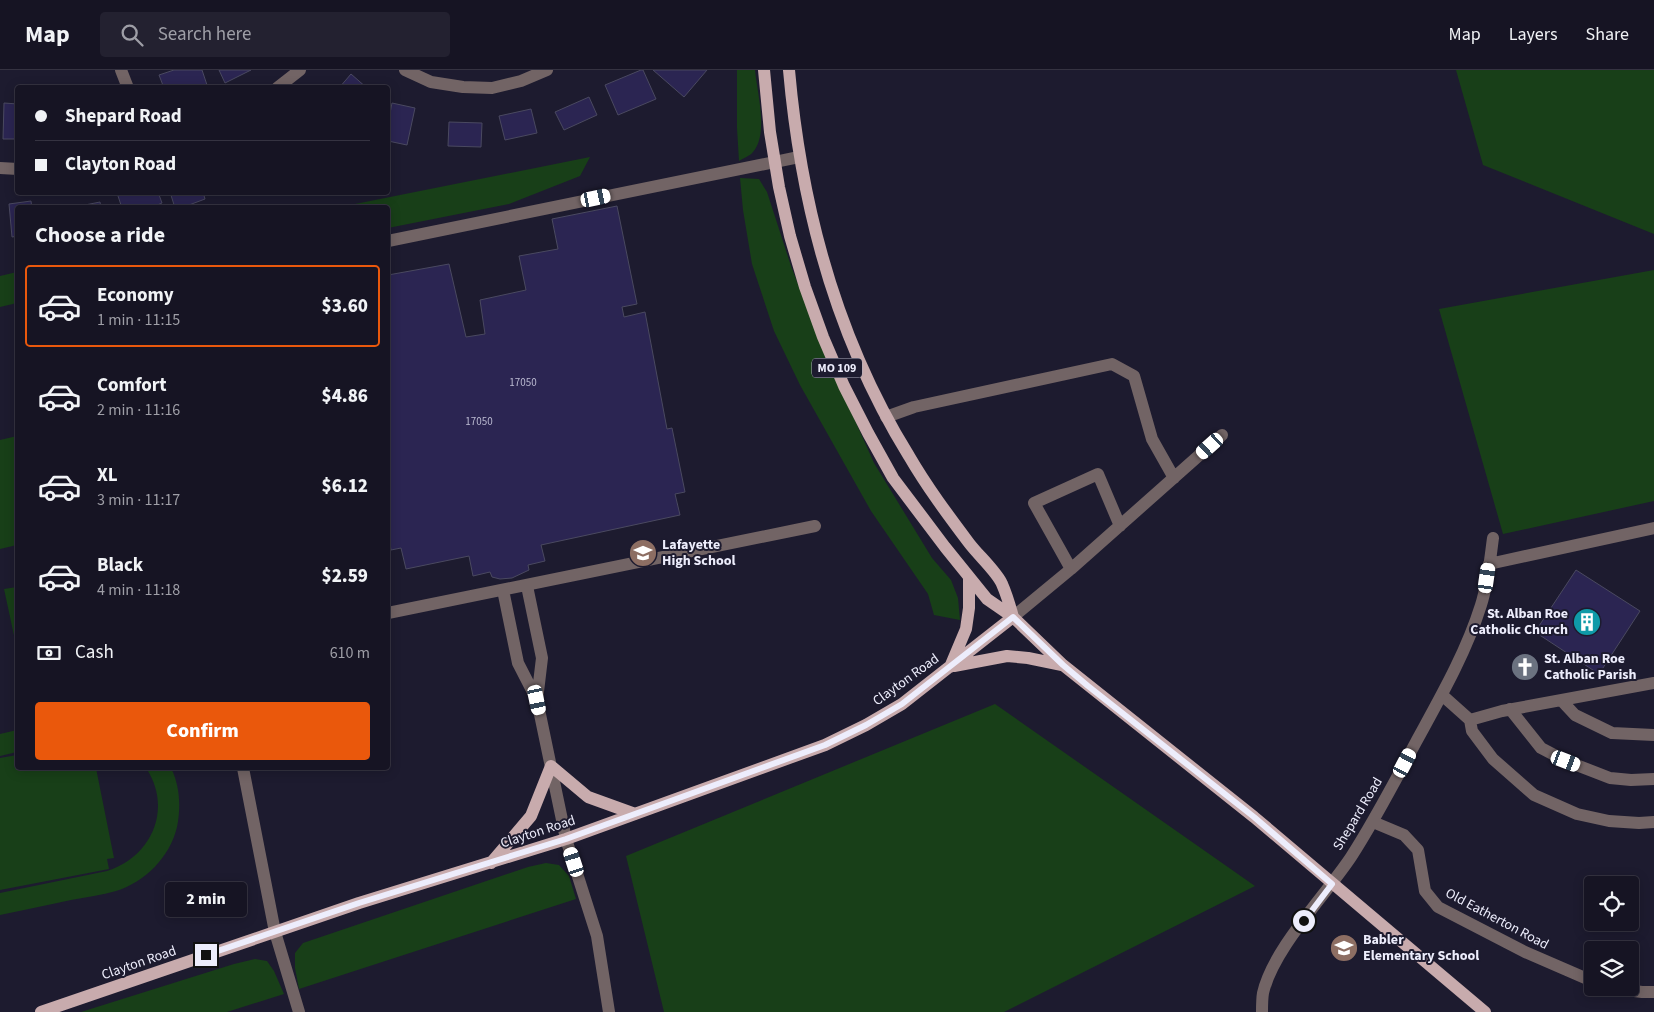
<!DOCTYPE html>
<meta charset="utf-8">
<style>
:root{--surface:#161423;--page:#232130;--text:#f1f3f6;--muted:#9e9ea6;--line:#353341;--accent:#ea580c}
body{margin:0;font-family:"Source Sans 3",sans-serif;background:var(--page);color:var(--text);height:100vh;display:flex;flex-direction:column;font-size:19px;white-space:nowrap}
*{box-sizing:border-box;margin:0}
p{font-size:16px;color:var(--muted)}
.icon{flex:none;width:28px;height:28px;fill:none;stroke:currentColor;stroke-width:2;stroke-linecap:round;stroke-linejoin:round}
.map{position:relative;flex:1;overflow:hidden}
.panel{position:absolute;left:15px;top:135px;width:375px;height:565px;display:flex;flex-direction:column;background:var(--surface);border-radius:5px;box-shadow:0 2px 12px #0003,0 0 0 1px var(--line)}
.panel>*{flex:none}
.top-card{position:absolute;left:15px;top:15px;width:375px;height:110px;border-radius:5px;box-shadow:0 2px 12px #0003,0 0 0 1px var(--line);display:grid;align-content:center;height:110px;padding:0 20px;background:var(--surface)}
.tools{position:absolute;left:1584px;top:806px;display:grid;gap:10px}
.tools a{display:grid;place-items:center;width:55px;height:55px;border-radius:5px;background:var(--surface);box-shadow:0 2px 12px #0003,0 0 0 1px var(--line);font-size:25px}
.end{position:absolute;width:22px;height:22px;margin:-11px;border:6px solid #ededfc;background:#111;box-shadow:0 0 0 2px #111}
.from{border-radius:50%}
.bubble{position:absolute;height:35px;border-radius:5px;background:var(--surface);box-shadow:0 2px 12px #0003,0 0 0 1px var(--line);font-size:16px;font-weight:800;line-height:35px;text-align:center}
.car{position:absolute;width:15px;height:30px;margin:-15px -8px;border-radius:6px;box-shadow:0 0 4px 1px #0007;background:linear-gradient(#fff 24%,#345 0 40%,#fff 0 76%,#345 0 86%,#fff 0)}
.top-card b{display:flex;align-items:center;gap:18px;height:48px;font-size:19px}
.top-card b+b{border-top:1px solid var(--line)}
.top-card i{width:12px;height:12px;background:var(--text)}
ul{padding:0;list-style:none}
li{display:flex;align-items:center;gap:15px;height:82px;margin:0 10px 8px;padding:0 10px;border:2px solid transparent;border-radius:5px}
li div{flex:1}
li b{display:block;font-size:19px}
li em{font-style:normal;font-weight:800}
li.selected{border-color:var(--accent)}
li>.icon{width:45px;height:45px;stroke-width:1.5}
h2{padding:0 20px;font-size:22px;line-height:60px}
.pay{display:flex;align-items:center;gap:12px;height:55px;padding:0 20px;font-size:19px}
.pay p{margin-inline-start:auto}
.button{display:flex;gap:10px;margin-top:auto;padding:10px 20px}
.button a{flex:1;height:58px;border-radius:5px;background:var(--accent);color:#fff;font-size:20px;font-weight:800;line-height:58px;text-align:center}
header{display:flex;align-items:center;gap:30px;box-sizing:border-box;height:70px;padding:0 25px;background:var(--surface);border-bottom:1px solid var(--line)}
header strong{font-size:24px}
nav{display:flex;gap:28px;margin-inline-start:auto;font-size:18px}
.search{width:350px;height:45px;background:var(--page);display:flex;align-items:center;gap:12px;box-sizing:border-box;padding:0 18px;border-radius:5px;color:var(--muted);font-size:19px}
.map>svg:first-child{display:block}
.green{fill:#183f18}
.building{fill:#2b2552;stroke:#4a4960}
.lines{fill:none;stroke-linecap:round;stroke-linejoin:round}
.minor{stroke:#726465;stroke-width:12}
.major{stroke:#c8abad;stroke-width:12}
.route{stroke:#ededfc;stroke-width:6}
.labels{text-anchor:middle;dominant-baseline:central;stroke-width:4;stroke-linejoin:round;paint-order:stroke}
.number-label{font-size:11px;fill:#bcbbd2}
.shield{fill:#1d1b2f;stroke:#afaebe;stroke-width:1}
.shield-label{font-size:12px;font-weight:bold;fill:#ededfc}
.poi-label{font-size:14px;font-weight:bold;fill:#ededfc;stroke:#1d1b2f;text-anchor:start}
.street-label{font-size:14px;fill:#ededfc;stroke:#1d1b2f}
</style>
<header>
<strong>Map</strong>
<div class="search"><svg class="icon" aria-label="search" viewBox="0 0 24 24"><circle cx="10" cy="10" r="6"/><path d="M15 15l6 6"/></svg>Search here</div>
<nav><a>Map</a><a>Layers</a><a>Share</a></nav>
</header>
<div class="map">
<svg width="1654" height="942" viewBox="0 0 1654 942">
<rect width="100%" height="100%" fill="#1d1b2f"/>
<path class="green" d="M737,0H755C757,22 769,64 753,82C750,86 743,88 739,91L737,58Z
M1456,0H1654V164L1483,95Z
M590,87L580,106L509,134L388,158V138L340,137Z
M740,108L759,109L767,122L791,196L821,274L874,393L932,488L951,510L958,528L960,550L934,545L928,524L871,441L800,315L774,261L752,194L743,140Z
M1654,200V431L1503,464L1439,239Z
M17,202V233L0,237V206Z
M17,366V475L0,479V370Z
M17,517V569L15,570L4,519Z
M995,634L1255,816L1004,942H664L626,786Z
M17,660V682L0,686V664Z
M17,685L18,698H96L114,788L107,789L109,799L0,820V688Z
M146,698H171C180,716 181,737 177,757C170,787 145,812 116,821C102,825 86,827 71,830C48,835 24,840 0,845V823L107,801C152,787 173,738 146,698Z
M546,793L559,795L569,806L576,829L299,919L295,898V883L303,873L528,797Z
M255,889L267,891L274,901L284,924L227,942H81L234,894Z"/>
<path class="building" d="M174,0H202L208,18H164L159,5Z
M219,0H251L225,13Z
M641,0H643L656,29L618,45L605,15Z
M653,0H707L684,27Z
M351,4L367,18H339Z
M589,27L597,45L564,60L555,42Z
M4,33L18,34V69H3Z
M392,33L415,38L407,75L388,71V54Z
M531,39L537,63L505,70L499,46Z
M449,52L482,53L481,77L448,76Z
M120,122H158L162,133L150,138H122L117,123Z
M170,122H203L205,129L181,138H175Z
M31,131L32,138H18V166L12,167L9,134Z
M100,132L101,138H70Z
M617,136L637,234L622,237L624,247L645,242L667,359L672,358L685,422L675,424L680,445L541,475L545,491L528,495L529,500L512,508L500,509L492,507L490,502L473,506L469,486L406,499L401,478L391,480L388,461V205L449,194L466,267L485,264L480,230L526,220L519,186L558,179L552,149Z
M1576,500L1640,541L1599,604L1535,562Z"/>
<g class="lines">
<path class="minor" d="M121,0L128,18
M405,0L431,12L463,17L492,18L521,11L547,0
M277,18L300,0
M0,98L18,99
M388,171L799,87
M886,347L914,337L1112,294L1134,306L1152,369L1174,408
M1489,494L1654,458
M1071,499L1034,433L1098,404L1120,456
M527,516L542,588L537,630
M503,520L518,593L537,630L566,769L597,866L609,942
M388,543L815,456
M1013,547L1071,499L1222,365
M1442,625L1470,650L1472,661L1493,689L1534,725L1577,744L1609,751L1639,753L1654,752
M1561,630L1575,645L1612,663L1654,665
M1510,639L1541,678L1566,691L1610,708L1631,710L1654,709
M1470,650L1502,641L1654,613
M243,698L275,862L299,942
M1373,752L1404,765L1418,780L1425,821L1438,837L1525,882L1592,911
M1612,918L1642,922H1654
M1262,942C1262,936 1262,929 1263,923C1273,879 1325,826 1351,787C1375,750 1395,711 1416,672C1440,628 1466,583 1481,535C1488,513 1490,490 1493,468"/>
<path class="major" d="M764,0L770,62L779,117L790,166L805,217L823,267L844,316L868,363L893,408L945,477L987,529L1013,547L1063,595L1254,747L1485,942
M789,0C801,136 837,270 909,386C927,417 948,445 969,473C978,485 997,502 1002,514C1007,525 1010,536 1013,547
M954,596L1007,586L1028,588L1062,595
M950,597L966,559L969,538V508
M491,793L531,746L551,696L588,727L635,744
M41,942L359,833L566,769L825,675L866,655L902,634L1013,547"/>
</g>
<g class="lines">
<path class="route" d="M206,885L359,833L566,769L825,675L866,655L902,634L1013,547L1063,595L1088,616L1254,747L1332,814L1304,851"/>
</g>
<defs>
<symbol id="school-disc" viewBox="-11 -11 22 22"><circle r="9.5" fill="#8d6e63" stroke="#1d1b2f"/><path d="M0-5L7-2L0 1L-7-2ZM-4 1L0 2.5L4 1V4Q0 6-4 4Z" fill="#fff"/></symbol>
<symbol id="building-disc" viewBox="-11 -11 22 22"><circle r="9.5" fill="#0f9aa8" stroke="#1d1b2f"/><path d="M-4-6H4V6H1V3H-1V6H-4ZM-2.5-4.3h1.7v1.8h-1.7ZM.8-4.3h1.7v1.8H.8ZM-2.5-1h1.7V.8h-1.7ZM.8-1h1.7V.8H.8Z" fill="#fff"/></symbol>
<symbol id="church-disc" viewBox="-11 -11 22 22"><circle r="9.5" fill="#6b7280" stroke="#1d1b2f"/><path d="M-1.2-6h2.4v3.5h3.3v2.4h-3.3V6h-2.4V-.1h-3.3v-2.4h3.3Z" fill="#fff"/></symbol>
</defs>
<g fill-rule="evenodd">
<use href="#school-disc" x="627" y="467" width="32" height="32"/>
<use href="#building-disc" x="1571" y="536" width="32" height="32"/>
<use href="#church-disc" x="1509" y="581" width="32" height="32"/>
<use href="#school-disc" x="1328" y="862" width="32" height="32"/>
</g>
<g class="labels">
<g class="number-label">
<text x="523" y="312">17050</text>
<text x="479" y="351">17050</text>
</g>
<rect class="shield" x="812" y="288.5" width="50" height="19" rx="4"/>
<g class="shield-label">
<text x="837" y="298">MO 109</text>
</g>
<g class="poi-label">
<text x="662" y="475">Lafayette<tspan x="662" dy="16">High School</tspan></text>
<text x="1568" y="544" text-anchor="end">St. Alban Roe<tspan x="1568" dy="16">Catholic Church</tspan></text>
<text x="1544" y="589">St. Alban Roe<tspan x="1544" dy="16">Catholic Parish</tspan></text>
<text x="1363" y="870">Babler<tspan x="1363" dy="16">Elementary School</tspan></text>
</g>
<g class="street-label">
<text transform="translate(906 610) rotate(-36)">Clayton Road</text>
<text transform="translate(1358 744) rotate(-59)">Shepard Road</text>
<text transform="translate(538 762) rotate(-18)">Clayton Road</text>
<text transform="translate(1497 849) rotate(28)">Old Eatherton Road</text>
<text transform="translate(139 893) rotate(-19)">Clayton Road</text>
</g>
</g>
</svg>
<div class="tools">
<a><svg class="icon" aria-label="locate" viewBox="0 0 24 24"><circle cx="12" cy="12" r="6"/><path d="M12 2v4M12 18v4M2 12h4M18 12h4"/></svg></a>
<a><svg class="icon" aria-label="layers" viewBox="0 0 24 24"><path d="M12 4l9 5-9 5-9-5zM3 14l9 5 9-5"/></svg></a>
</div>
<i class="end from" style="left:1304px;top:851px"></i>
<i class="end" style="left:206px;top:885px"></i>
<div class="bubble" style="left:165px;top:812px;width:82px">2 min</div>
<i class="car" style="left:596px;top:128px;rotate:78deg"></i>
<i class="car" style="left:1210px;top:376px;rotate:228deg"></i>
<i class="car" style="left:1487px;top:508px;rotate:8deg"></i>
<i class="car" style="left:537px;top:630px;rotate:168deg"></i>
<i class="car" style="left:1566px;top:691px;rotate:111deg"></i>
<i class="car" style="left:1405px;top:693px;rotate:28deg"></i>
<i class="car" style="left:574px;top:792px;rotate:342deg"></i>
<div class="top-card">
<b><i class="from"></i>Shepard Road</b>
<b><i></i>Clayton Road</b>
</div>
<section class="panel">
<h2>Choose a ride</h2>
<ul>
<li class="selected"><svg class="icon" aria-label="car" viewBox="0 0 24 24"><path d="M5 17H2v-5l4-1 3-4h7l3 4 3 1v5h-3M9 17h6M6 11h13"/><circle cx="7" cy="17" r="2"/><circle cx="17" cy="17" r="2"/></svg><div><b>Economy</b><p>1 min · 11:15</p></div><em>$3.60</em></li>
<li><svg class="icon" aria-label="car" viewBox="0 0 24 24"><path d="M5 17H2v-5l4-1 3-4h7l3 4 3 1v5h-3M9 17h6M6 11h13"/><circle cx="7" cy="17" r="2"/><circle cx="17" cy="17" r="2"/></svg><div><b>Comfort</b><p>2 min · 11:16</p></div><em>$4.86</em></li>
<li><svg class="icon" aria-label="car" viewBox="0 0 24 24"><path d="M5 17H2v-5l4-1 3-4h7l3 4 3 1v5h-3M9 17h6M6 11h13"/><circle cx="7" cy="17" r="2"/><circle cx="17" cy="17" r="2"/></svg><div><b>XL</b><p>3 min · 11:17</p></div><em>$6.12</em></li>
<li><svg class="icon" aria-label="car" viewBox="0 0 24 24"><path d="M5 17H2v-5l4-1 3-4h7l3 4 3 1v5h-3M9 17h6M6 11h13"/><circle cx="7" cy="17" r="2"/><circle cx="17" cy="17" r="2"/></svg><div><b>Black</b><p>4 min · 11:18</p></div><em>$2.59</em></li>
</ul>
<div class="pay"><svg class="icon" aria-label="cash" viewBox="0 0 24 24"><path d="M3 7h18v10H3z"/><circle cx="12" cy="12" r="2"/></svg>Cash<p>610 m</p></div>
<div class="button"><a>Confirm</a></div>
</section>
</div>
